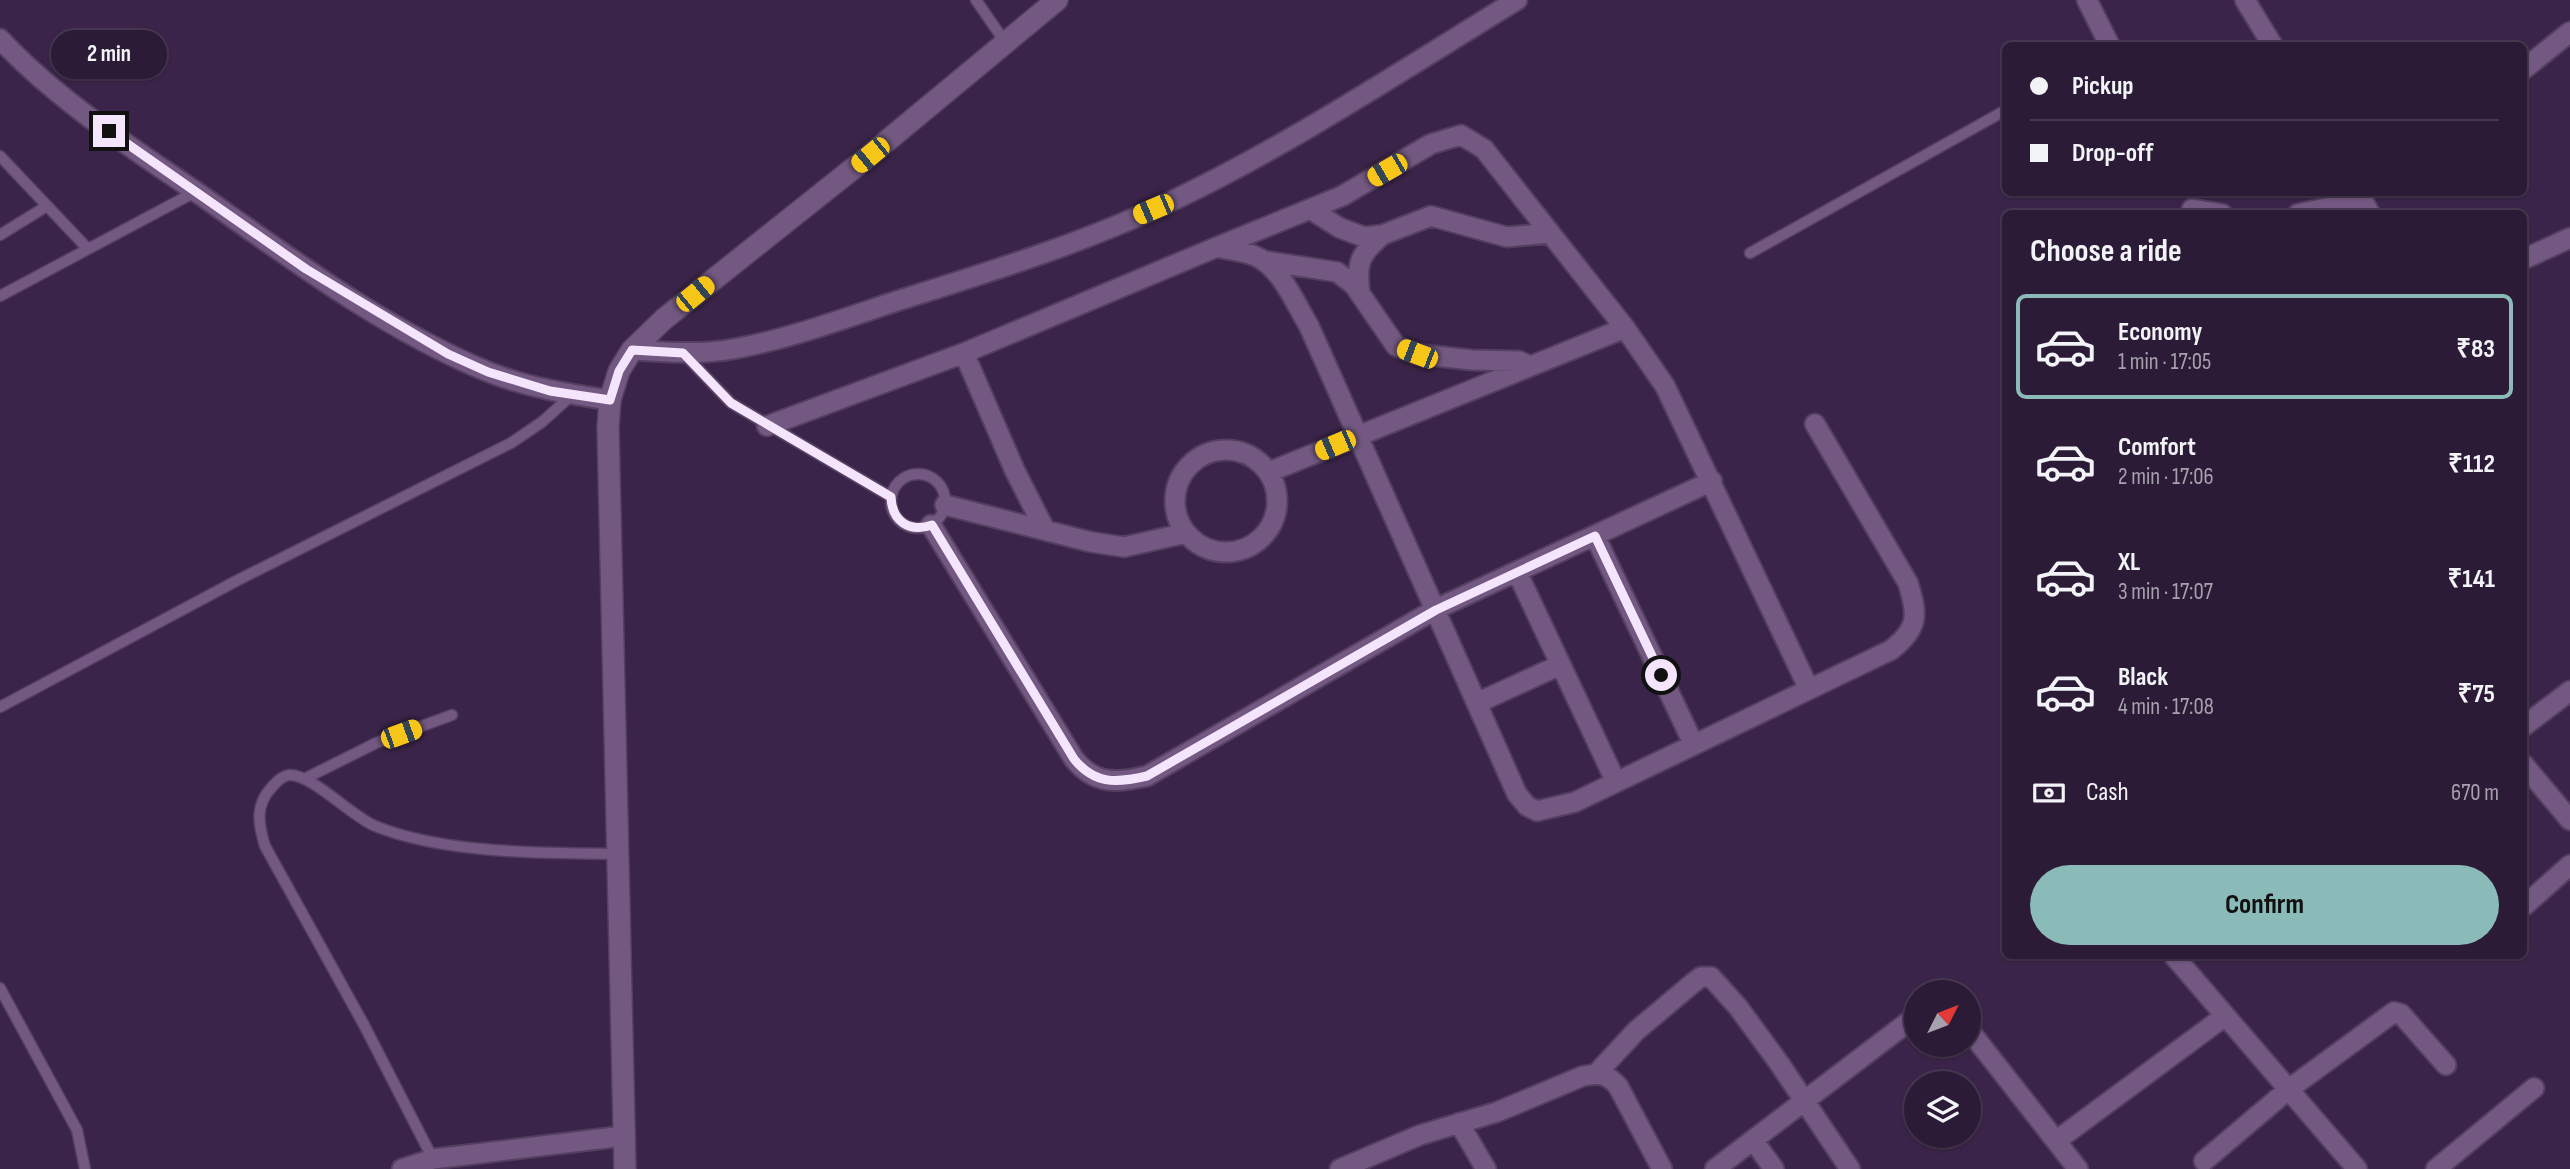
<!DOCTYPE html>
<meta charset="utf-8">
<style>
:root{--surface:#2c1b37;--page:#382842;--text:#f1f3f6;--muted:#a6a1ad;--line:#483952;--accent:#8bbbb9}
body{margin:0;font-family:"Sofia Sans Condensed",sans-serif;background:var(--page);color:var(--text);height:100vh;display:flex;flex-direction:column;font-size:26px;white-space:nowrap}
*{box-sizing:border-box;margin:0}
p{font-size:23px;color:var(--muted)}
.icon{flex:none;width:38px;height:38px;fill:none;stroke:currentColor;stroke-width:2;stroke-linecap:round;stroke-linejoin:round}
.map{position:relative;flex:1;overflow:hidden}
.drawer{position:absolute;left:2002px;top:210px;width:525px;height:749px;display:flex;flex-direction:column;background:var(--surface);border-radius:10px;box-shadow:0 2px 5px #0004,0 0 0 2px var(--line)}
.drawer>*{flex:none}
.top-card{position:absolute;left:2002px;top:42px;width:525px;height:154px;border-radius:10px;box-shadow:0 2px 5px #0004,0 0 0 2px var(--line);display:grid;align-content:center;height:154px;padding:0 28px;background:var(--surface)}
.needle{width:46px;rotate:48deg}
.controls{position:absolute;left:1904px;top:980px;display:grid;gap:14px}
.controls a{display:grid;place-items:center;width:77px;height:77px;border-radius:50%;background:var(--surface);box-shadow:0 2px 5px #0004,0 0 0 2px var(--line);font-size:35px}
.end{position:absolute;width:32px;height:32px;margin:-16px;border:9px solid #f4e5fd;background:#111;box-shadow:0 0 0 4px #111}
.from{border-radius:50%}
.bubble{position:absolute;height:49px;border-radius:24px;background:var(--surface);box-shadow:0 2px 5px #0004,0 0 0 2px var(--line);font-size:23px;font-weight:700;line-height:49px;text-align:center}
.car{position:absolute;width:21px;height:42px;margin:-21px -10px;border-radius:9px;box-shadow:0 0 5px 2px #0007;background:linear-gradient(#f5c518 24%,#345 0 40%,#f5c518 0 76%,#345 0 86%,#f5c518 0)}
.top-card b{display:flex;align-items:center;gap:24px;height:66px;font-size:26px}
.top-card b+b{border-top:2px solid var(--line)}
.top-card i{width:18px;height:18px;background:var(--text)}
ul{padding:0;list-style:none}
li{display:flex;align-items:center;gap:21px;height:105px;margin:0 14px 10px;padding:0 14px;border:4px solid transparent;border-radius:10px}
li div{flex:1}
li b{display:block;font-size:26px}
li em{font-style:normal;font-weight:700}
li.selected{border-color:var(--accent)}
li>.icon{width:63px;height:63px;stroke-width:1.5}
h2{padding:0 28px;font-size:32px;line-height:84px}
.pay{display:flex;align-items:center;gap:18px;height:77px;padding:0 28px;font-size:26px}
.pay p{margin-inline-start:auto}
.cta{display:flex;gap:14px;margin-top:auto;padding:14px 28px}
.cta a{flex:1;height:80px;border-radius:42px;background:var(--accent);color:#111;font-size:28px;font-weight:700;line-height:80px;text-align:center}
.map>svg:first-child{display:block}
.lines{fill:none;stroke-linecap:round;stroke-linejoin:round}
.lane-casing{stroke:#543f60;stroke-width:13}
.street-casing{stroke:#543f60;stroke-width:23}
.secondary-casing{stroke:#543f60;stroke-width:24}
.lane{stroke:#735982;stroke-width:10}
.street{stroke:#735982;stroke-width:19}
.secondary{stroke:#735982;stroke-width:21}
.route{stroke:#f4e5fd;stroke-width:9}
</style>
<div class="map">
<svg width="2570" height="1169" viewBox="0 0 2570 1169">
<rect width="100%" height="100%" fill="#3b2449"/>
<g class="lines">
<defs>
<path id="lane" d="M976,0L1005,42
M0,156L88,249
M0,235L47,206
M1750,253L2006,110
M0,296L195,192
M683,353L731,403L891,497
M891 501a27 27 0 1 1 54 0a27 27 0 1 1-54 0Z
M0,707L238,580L511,443L542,422L572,395
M304,779L376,743L452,715
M0,988L77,1130L85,1169
M433,1159L364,1025L265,846C258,823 255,805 272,787C277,781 282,776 289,775C312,774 351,816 375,826C444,854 544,853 617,854"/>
<path id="street" d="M2087,0L2110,46
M2245,0L2273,46
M0,39C59,102 134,149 205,198C294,261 385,329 486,371C525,387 568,394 610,400
M2524,69L2570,32
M1310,209L1340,228L1364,237L1382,235L1431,216L1507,237L1550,233
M2192,209L2222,214
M2298,214L2349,203L2361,197L2370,214
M1217,247L1342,196L1431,144L1461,135L1484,149L1625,328L1665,386L1809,689
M2524,259L2570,238
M1265,261L1337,272L1354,285L1396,346L1417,354L1472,360L1519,361L1530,366
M1360,294C1356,263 1359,255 1382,235
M632,350C666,352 700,355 733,349C790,339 845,318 900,300C992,271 1087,242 1174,200C1293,143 1404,69 1517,0
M964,353L1015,471L1045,530
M767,426L964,353L1217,247C1229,250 1243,251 1255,256C1281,267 1295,303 1309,326L1517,794L1527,806L1537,811L1575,802L1891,650C1919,628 1918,615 1908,583L1815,424
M1175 501a51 51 0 1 1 102 0a51 51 0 1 1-102 0Z
M1269,472L1625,328
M945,505L1091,542L1124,547L1186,533
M931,525L1074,759C1095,785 1117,783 1147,776L1436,609L1712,481
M1595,536L1694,745
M1517,572L1616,782
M1477,703L1560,665
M2524,726L2570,691
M2524,765L2570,820
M2524,906L2570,865
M2174,956L2357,1169
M1969,1030L2078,1169
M1597,1073L1636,1031L1693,983L1701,977H1711L1738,1007L1779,1063L1850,1169
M1459,1123L1486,1169
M1753,1140L1774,1169
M2056,1141L2225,1016
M2204,1161L2289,1089L2394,1012L2401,1014L2446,1065
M402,1169L433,1159L624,1136
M1340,1169L1420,1135L1497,1112L1583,1076C1599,1073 1606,1073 1618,1086L1662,1169
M1715,1169L1916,1016
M2436,1169L2534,1088"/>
<path id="secondary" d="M625,1169L608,427L610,400L619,371L632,350L664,319L870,155L1057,0"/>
</defs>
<use href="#lane" class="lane-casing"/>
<use href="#street" class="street-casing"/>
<use href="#secondary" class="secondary-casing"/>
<use href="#lane" class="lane"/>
<use href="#street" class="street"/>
<use href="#secondary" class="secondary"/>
</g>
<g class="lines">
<path class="route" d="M109,131L306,269L448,354L488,372L550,391L610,400L619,371L632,350L683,353L731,403L891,497C892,521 909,533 932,525L1074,759C1095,785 1117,783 1147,776L1436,610L1595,536L1661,675"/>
</g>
</svg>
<div class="controls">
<a><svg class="needle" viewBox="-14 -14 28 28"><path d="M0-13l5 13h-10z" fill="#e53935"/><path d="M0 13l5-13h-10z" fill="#a6a1ad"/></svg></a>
<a><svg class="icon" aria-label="layers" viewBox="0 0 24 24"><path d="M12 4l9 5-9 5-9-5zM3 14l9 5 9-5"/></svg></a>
</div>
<i class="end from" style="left:1661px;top:675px"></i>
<i class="end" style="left:109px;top:131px"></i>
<div class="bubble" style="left:51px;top:30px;width:116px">2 min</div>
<i class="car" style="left:870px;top:155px;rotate:231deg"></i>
<i class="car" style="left:1387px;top:170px;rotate:240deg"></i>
<i class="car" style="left:1153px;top:209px;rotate:247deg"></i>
<i class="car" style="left:695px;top:294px;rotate:51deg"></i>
<i class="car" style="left:1417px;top:354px;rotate:291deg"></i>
<i class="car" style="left:1335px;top:445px;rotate:247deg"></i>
<i class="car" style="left:401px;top:734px;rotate:70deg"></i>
<div class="top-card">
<b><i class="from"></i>Pickup</b>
<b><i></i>Drop-off</b>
</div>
<section class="drawer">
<h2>Choose a ride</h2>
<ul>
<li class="selected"><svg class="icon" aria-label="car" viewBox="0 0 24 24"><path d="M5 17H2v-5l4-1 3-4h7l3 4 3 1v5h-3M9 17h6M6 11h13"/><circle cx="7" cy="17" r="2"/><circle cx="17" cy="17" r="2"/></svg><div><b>Economy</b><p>1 min · 17:05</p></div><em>₹83</em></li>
<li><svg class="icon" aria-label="car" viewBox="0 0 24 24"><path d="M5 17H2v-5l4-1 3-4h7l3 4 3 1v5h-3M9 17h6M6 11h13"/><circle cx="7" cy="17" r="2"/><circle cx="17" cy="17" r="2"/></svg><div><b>Comfort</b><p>2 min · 17:06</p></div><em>₹112</em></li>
<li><svg class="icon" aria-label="car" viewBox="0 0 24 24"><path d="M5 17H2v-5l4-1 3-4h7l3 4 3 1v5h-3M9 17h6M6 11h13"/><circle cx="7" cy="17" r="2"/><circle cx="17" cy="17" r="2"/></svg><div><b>XL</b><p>3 min · 17:07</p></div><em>₹141</em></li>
<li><svg class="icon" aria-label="car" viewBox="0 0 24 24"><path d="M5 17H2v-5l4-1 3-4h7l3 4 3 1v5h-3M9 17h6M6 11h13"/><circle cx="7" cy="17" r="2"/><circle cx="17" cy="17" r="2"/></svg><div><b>Black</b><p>4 min · 17:08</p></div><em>₹75</em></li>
</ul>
<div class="pay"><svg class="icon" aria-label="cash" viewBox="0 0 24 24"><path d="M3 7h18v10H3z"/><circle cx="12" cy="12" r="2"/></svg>Cash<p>670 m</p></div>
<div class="cta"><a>Confirm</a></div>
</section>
</div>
